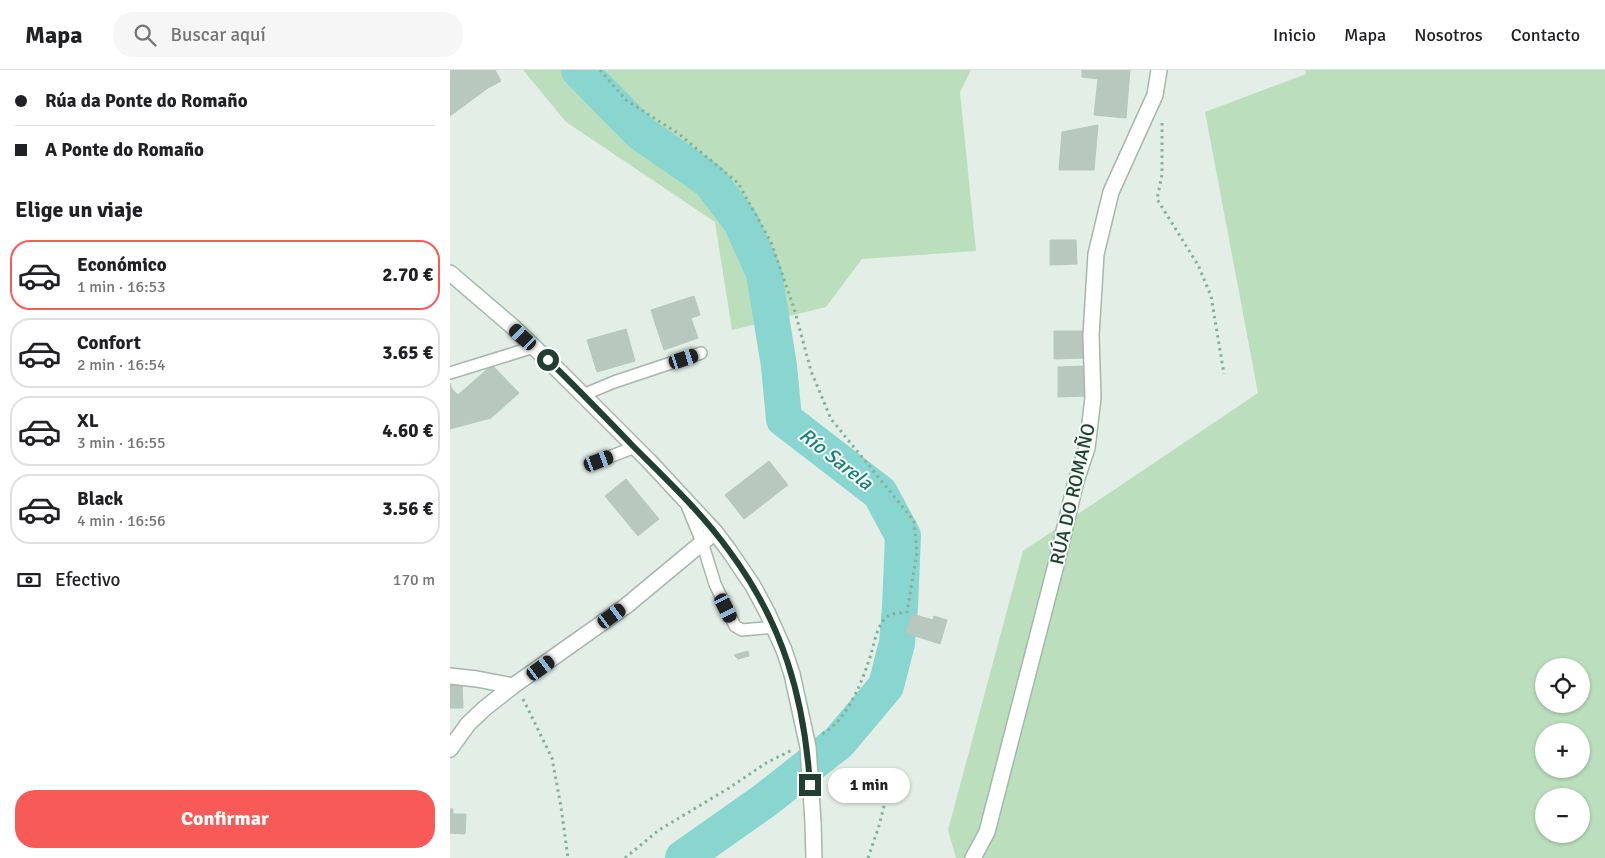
<!DOCTYPE html>
<html lang="es">
<meta charset="utf-8">
<style>
:root{--surface:#fff;--page:#f6f6f6;--text:#202124;--muted:#757577;--line:#e0e0e0;--accent:#f85b57}
body{margin:0;font-family:Signika,sans-serif;background:var(--page);color:var(--text);height:100vh;display:flex;flex-direction:column;font-size:19px;white-space:nowrap}
*{box-sizing:border-box;margin:0}
p{font-size:16px;color:var(--muted)}
.icon{flex:none;width:28px;height:28px;fill:none;stroke:currentColor;stroke-width:2;stroke-linecap:round;stroke-linejoin:round}
.map{position:relative;flex:1;overflow:hidden}
.side{display:flex;flex-direction:column;background:var(--surface);width:450px}
.side>*{flex:none}
.banner{display:grid;align-content:center;height:110px;padding:0 15px;background:var(--surface)}
.tools{position:absolute;left:1085px;top:588px;display:grid;gap:10px}
.tools a{display:grid;place-items:center;width:55px;height:55px;border-radius:50%;background:var(--surface);box-shadow:0 1px 4px #0004;font-size:25px}
.end{position:absolute;width:22px;height:22px;margin:-11px;border:6px solid #224031;background:#fff;box-shadow:0 0 0 2px #fff}
.from{border-radius:50%}
.bubble{position:absolute;height:35px;border-radius:18px;background:var(--surface);box-shadow:0 1px 4px #0004;font-size:16px;font-weight:700;line-height:35px;text-align:center}
.car{position:absolute;width:15px;height:30px;margin:-15px -8px;border-radius:6px;box-shadow:0 0 4px 1px #0007;background:linear-gradient(#222 24%,#8ab4d8 0 40%,#222 0 76%,#8ab4d8 0 86%,#222 0)}
.banner b{display:flex;align-items:center;gap:18px;height:48px;font-size:19px}
.banner b+b{border-top:1px solid var(--line)}
.banner i{width:12px;height:12px;background:var(--text)}
ul{padding:0;list-style:none}
li{display:flex;align-items:center;gap:15px;height:70px;margin:0 10px 8px;padding:0 5px;border:2px solid var(--line);border-radius:20px}
li div{flex:1}
li b{display:block;font-size:19px}
li em{font-style:normal;font-weight:700}
li.on{border-color:var(--accent)}
li>.icon{width:45px;height:45px;stroke-width:1.5}
h2{padding:0 15px;font-size:22px;line-height:60px}
.pay{display:flex;align-items:center;gap:12px;height:55px;padding:0 15px;font-size:19px}
.pay p{margin-inline-start:auto}
.action{display:flex;gap:10px;margin-top:auto;padding:10px 15px}
.action a{flex:1;height:58px;border-radius:20px;background:var(--accent);color:#fff;font-size:20px;font-weight:700;line-height:58px;text-align:center}
header{display:flex;align-items:center;gap:30px;box-sizing:border-box;height:70px;padding:0 25px;background:var(--surface);border-bottom:1px solid var(--line)}
header strong{font-size:24px}
nav{display:flex;gap:28px;margin-inline-start:auto;font-size:18px}
.search{width:350px;height:45px;background:var(--page);display:flex;align-items:center;gap:12px;box-sizing:border-box;padding:0 18px;border-radius:20px;color:var(--muted);font-size:19px}
main{display:flex;flex:1;min-height:0}
.map>svg:first-child{display:block}
.green{fill:#bbdfbd;fill-rule:evenodd}
.lines{fill:none;stroke-linecap:round;stroke-linejoin:round}
.river{stroke:#89d5cf;stroke-width:36}
.building{fill:#b8c8bf;stroke:#b5c8bc}
.service-casing{stroke:#a5b6ac;stroke-width:14}
.minor-casing{stroke:#a5b6ac;stroke-width:18}
.secondary-casing{stroke:#a1baac;stroke-width:18}
.path{stroke:#82b299;stroke-width:3;stroke-dasharray:2.5 4;stroke-linecap:butt}
.service{stroke:#fff;stroke-width:11}
.minor{stroke:#fff;stroke-width:15}
.secondary{stroke:#fff;stroke-width:15}
.secondary-bridge-casing{stroke:#a1baac;stroke-width:18;stroke-linecap:butt}
.secondary-bridge{stroke:#fff;stroke-width:15}
.route{stroke:#224031;stroke-width:6}
.labels{text-anchor:middle;dominant-baseline:central;stroke-width:4;stroke-linejoin:round;paint-order:stroke}
.street-label{font-size:19px;fill:#224031;stroke:#f4faf5}
.water-label{font-size:20px;font-style:italic;fill:#197f79;stroke:#f4faf5}
</style>
<header>
<strong>Mapa</strong>
<div class="search"><svg class="icon" aria-label="search" viewBox="0 0 24 24"><circle cx="10" cy="10" r="6"/><path d="M15 15l6 6"/></svg>Buscar aquí</div>
<nav><a>Inicio</a><a>Mapa</a><a>Nosotros</a><a>Contacto</a></nav>
</header>
<main>
<section class="side">
<div class="banner">
<b><i class="from"></i>Rúa da Ponte do Romaño</b>
<b><i></i>A Ponte do Romaño</b>
</div>
<h2>Elige un viaje</h2>
<ul>
<li class="on"><svg class="icon" aria-label="car" viewBox="0 0 24 24"><path d="M5 17H2v-5l4-1 3-4h7l3 4 3 1v5h-3M9 17h6M6 11h13"/><circle cx="7" cy="17" r="2"/><circle cx="17" cy="17" r="2"/></svg><div><b>Económico</b><p>1 min · 16:53</p></div><em>2.70 €</em></li>
<li><svg class="icon" aria-label="car" viewBox="0 0 24 24"><path d="M5 17H2v-5l4-1 3-4h7l3 4 3 1v5h-3M9 17h6M6 11h13"/><circle cx="7" cy="17" r="2"/><circle cx="17" cy="17" r="2"/></svg><div><b>Confort</b><p>2 min · 16:54</p></div><em>3.65 €</em></li>
<li><svg class="icon" aria-label="car" viewBox="0 0 24 24"><path d="M5 17H2v-5l4-1 3-4h7l3 4 3 1v5h-3M9 17h6M6 11h13"/><circle cx="7" cy="17" r="2"/><circle cx="17" cy="17" r="2"/></svg><div><b>XL</b><p>3 min · 16:55</p></div><em>4.60 €</em></li>
<li><svg class="icon" aria-label="car" viewBox="0 0 24 24"><path d="M5 17H2v-5l4-1 3-4h7l3 4 3 1v5h-3M9 17h6M6 11h13"/><circle cx="7" cy="17" r="2"/><circle cx="17" cy="17" r="2"/></svg><div><b>Black</b><p>4 min · 16:56</p></div><em>3.56 €</em></li>
</ul>
<div class="pay"><svg class="icon" aria-label="cash" viewBox="0 0 24 24"><path d="M3 7h18v10H3z"/><circle cx="12" cy="12" r="2"/></svg>Efectivo<p>170 m</p></div>
<div class="action"><a>Confirmar</a></div>
</section>
<div class="map">
<svg width="1155" height="788" viewBox="0 0 1155 788">
<rect width="100%" height="100%" fill="#e3eee6"/>
<path class="green" d="M73,0H521L510,22L526,181L412,189L376,237L282,260L265,152L116,52Z
M855,0H1155V788H506L498,760L573,481L808,323L755,42L856,4ZM1094,596H1131V634H1094ZM1094,661H1131V699H1094ZM1094,726H1131V764H1094Z"/>
<g class="lines">
<path class="river" d="M129,0L191,63L260,111L291,152L314,203L329,296L334,349L430,423L453,466L450,537L447,573L436,616L389,672L314,731L233,788"/>
</g>
<path class="building" d="M0,0H45L51,11L38,18L0,46Z
M632,0H680L676,48L644,45L648,9L632,7Z
M648,55L644,100H609L612,62Z
M600,170H626L627,194L600,195Z
M244,226L250,245L207,259L201,240Z
M241,248L248,268L214,280L207,259Z
M176,259L185,291L147,302L137,270Z
M604,261H635V288L604,289Z
M42,295L69,323L41,348L0,359V313L2,319L8,325Z
M636,296V326L608,327V297Z
M319,391L338,415L294,449L275,425Z
M176,409L209,449L188,466L155,426Z
M462,544L483,550L484,546L497,550L490,574L456,563Z
M298,581L299,586L288,589L284,585Z
M12,612L13,638H0V613Z
M0,739H3V744H16L15,764L0,763Z"/>
<g class="lines">
<defs>
<path id="service" d="M0,303L84,277
M133,325L164,312L251,283
M149,391L185,377
M238,438L252,472L265,514L285,556L292,560L325,557"/>
<path id="minor" d="M0,606L27,609L63,616
M0,679L18,654L35,638L63,616L176,536L265,462
M523,788L537,762L607,491L626,411L637,378L643,328L641,265L646,184L661,122L705,25L709,0"/>
<path id="secondary" d="M0,203L62,256L111,303L199,391L265,462L280,482L303,516L317,542L334,580L342,604
M363,752L364,788"/>
</defs>
<use href="#service" class="service-casing"/>
<use href="#minor" class="minor-casing"/>
<use href="#secondary" class="secondary-casing"/>
<path class="path" d="M150,0L176,30L229,64L288,113L321,172L344,238L361,301L381,349L464,451L467,482L457,542C451,543 442,543 438,546C427,554 425,571 421,584C413,610 397,651 372,664
M712,53V105L707,129L748,195L761,226L774,304
M73,629L102,688L111,737L118,788
M175,788L209,760L279,718L316,693L342,680
M418,788L428,759L436,729"/>
<use href="#service" class="service"/>
<use href="#minor" class="minor"/>
<use href="#secondary" class="secondary"/>
<defs>
<path id="secondary-bridge" d="M342,604L358,677L363,752"/>
</defs>
<use href="#secondary-bridge" class="secondary-bridge-casing"/>
<use href="#secondary-bridge" class="secondary-bridge"/>
</g>
<g class="lines">
<path class="route" d="M98,290C127,318 155,347 183,376C217,410 252,443 280,482C333,554 354,627 360,715"/>
</g>
<g class="labels">
<g class="street-label">
<text transform="translate(623 424) rotate(-77)">RÚA DO ROMAÑO</text>
</g>
<g class="water-label">
<text transform="translate(386 389) rotate(38)">Río Sarela</text>
</g>
</g>
</svg>
<div class="tools">
<a><svg class="icon" aria-label="locate" viewBox="0 0 24 24"><circle cx="12" cy="12" r="6"/><path d="M12 2v4M12 18v4M2 12h4M18 12h4"/></svg></a>
<a>+</a>
<a>−</a>
</div>
<i class="end from" style="left:98px;top:290px"></i>
<i class="end" style="left:360px;top:715px"></i>
<div class="bubble" style="left:378px;top:698px;width:82px">1 min</div>
<i class="car" style="left:73px;top:267px;rotate:313deg"></i>
<i class="car" style="left:234px;top:289px;rotate:72deg"></i>
<i class="car" style="left:149px;top:391px;rotate:69deg"></i>
<i class="car" style="left:276px;top:538px;rotate:154deg"></i>
<i class="car" style="left:162px;top:546px;rotate:54deg"></i>
<i class="car" style="left:91px;top:598px;rotate:54deg"></i>
</div>
</main>
